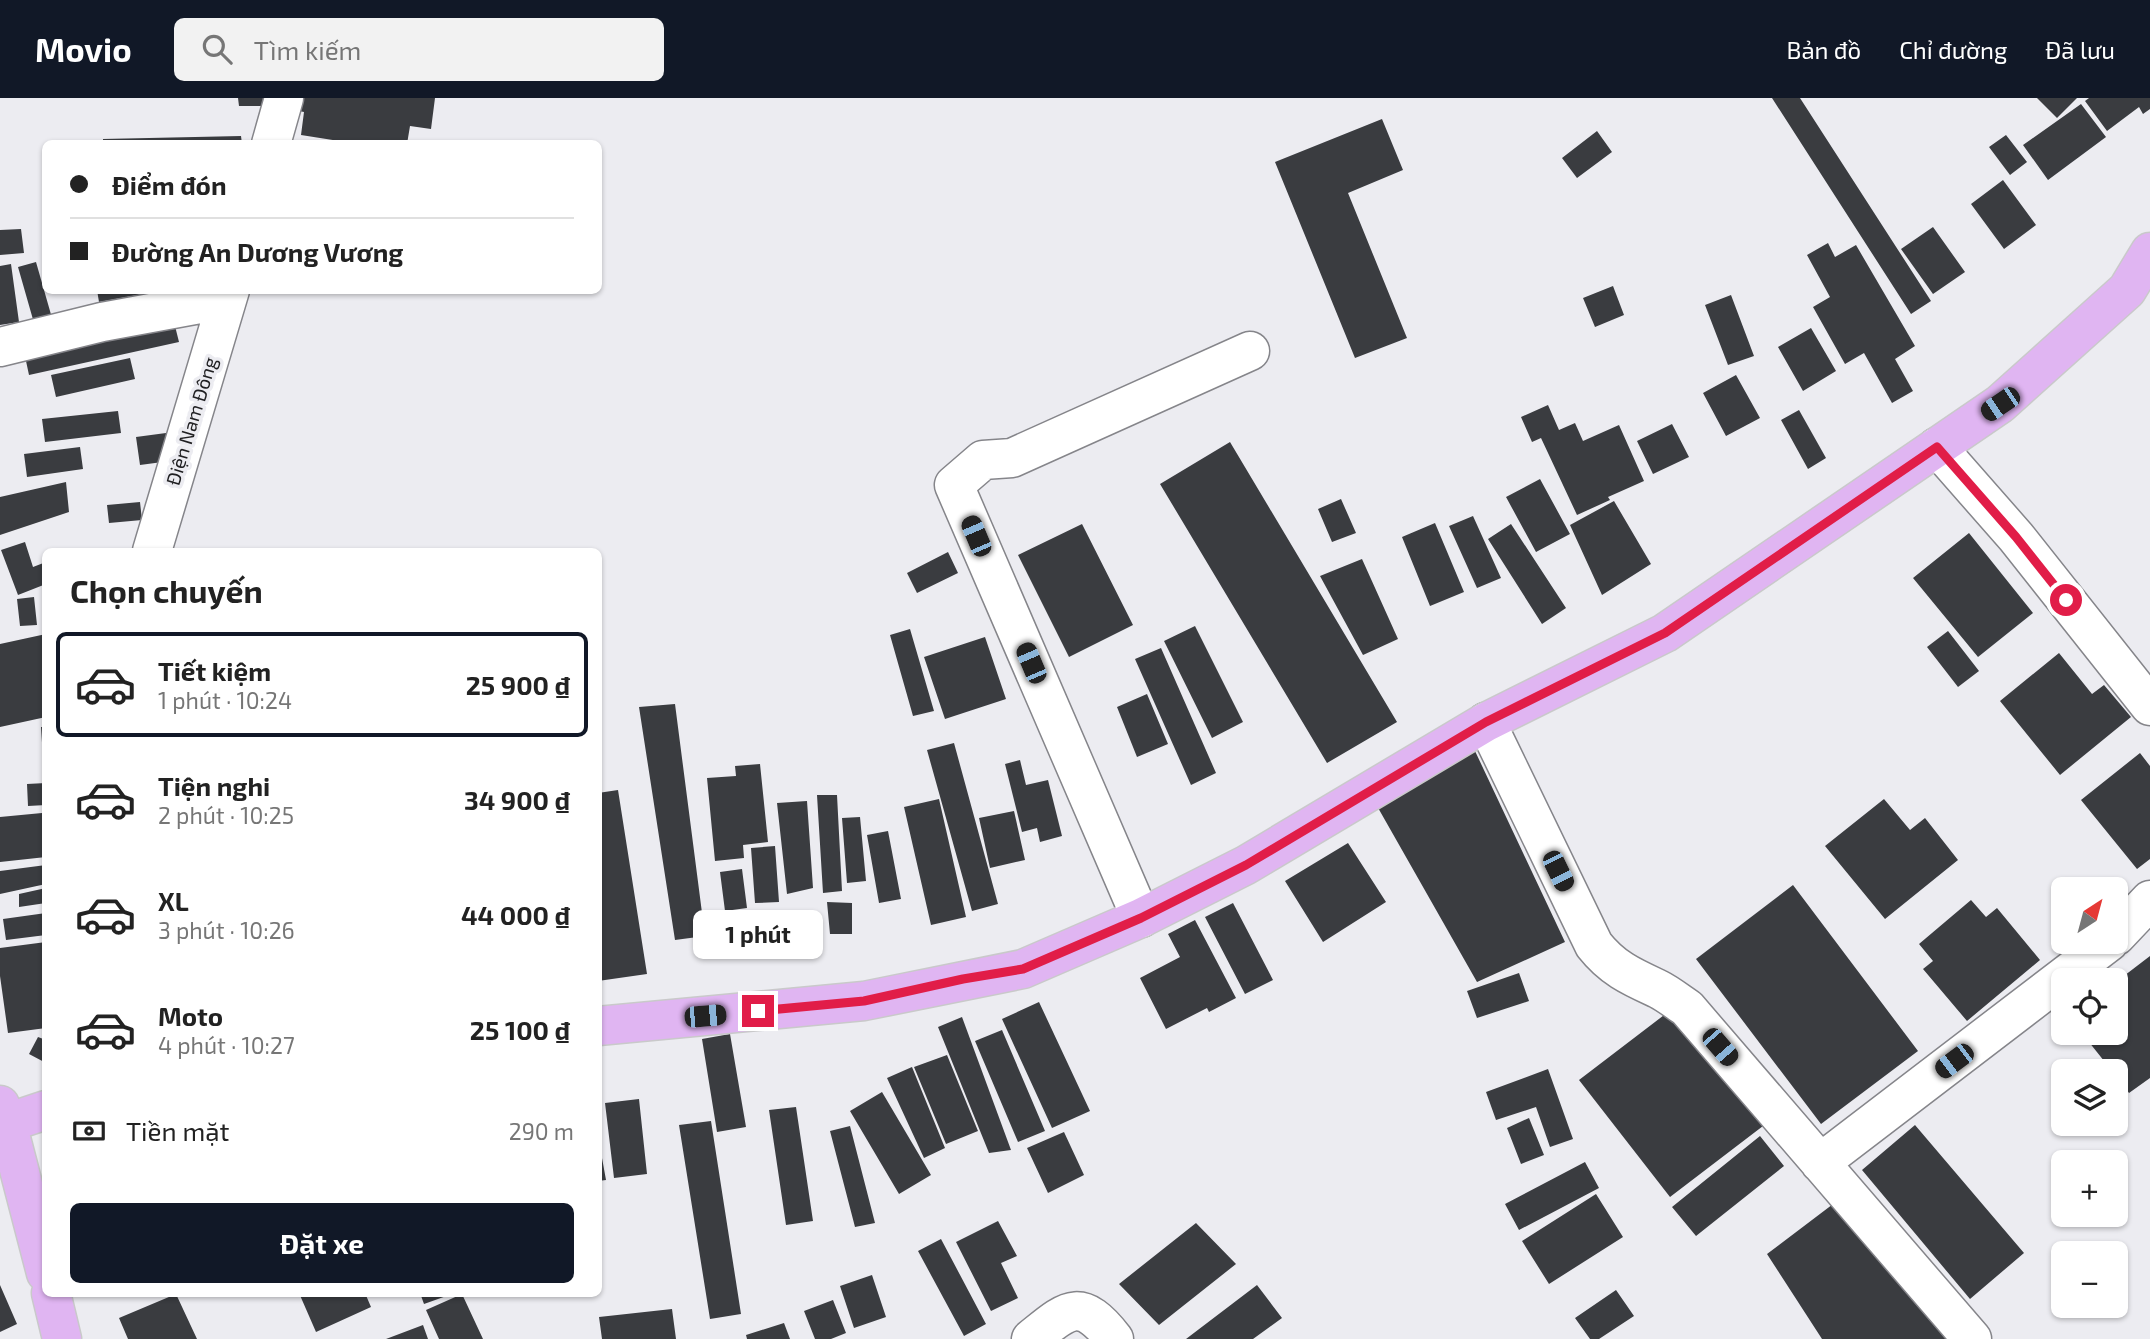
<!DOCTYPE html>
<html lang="vi">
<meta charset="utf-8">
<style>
:root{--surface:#fff;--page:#f2f2f2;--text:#222;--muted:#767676;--line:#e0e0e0;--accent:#111827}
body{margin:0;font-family:"Exo 2",sans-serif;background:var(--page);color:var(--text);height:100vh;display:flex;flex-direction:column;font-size:26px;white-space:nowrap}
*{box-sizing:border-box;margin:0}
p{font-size:23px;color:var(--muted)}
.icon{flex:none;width:38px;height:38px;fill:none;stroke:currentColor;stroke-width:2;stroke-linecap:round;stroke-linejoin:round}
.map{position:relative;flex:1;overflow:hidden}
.side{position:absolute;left:42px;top:450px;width:560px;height:749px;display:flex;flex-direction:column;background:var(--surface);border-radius:10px;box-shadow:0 2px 5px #0004}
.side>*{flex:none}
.hud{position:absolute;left:42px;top:42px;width:560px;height:154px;border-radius:10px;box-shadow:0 2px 5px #0004;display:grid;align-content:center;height:154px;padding:0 28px;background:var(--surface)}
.needle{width:46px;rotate:36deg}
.buttons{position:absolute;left:2051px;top:779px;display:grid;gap:14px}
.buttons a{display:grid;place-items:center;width:77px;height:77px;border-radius:10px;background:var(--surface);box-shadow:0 2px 5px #0004;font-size:35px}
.end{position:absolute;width:32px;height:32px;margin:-16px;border:9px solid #e11d48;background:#fff;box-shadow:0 0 0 4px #fff}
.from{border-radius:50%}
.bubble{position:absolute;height:49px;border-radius:10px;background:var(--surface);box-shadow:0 2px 5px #0004;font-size:23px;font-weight:700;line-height:49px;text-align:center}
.car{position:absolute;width:21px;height:42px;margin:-21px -10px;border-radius:9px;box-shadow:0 0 5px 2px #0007;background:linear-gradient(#222 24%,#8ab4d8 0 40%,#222 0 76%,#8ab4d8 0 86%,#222 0)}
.hud b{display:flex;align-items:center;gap:24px;height:66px;font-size:26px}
.hud b+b{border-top:2px solid var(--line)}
.hud i{width:18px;height:18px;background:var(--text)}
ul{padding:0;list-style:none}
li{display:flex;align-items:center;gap:21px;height:105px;margin:0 14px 10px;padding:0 14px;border:4px solid transparent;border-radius:10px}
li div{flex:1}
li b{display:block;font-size:26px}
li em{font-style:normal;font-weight:700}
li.current{border-color:var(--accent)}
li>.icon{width:63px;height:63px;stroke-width:1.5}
h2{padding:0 28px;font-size:32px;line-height:84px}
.pay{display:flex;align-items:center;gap:18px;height:77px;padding:0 28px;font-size:26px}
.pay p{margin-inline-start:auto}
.button{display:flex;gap:14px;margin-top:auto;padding:14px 28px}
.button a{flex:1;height:80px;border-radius:10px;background:var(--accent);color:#fff;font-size:28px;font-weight:700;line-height:80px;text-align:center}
header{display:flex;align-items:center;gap:42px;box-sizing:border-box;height:98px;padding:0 35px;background:var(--accent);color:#fff}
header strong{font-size:33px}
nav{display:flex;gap:38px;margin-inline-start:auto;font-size:24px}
.search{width:490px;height:63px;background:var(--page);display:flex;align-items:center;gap:18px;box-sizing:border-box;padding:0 24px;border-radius:10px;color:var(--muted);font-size:26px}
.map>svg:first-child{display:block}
.building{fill:#3a3c40}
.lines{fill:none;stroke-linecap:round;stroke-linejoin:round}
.minor-casing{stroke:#85858a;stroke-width:41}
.major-casing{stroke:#c9c9ca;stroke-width:41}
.minor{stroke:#fff;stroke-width:38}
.major{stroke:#e0b5f2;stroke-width:38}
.route{stroke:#e11d48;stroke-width:9}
.labels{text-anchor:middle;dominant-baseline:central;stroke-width:7;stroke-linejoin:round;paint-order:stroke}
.street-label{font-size:19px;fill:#202022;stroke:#ececf1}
</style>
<header>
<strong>Movio</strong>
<div class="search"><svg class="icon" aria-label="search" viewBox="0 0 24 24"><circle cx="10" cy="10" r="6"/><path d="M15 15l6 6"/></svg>Tìm kiếm</div>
<nav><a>Bản đồ</a><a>Chỉ đường</a><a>Đã lưu</a></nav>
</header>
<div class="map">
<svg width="2150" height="1241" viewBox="0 0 2150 1241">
<rect width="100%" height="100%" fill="#ececf1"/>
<path class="building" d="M238,0H274V8H239Z
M301,0H435L431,31L410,28L407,46H358L301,37L304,14L299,13Z
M1772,0H1800L1931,203L1911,216Z
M2037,0H2077L2057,20Z
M2089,0H2150V11L2143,16L2139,9L2107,33L2085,3Z
M2081,6L2106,39L2048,82L2023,47Z
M1382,21L1403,72L1348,95L1407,240L1355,260L1275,64Z
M1597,33L1612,54L1577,80L1562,60Z
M2006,37L2027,64L2010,77L1989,49Z
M241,38L242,46H103V41Z
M2003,82L2036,127L2004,151L1971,106Z
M1933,129L1965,174L1933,196L1901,151Z
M21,131L24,155L0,157V132Z
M1828,145L1835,159L1856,147L1915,248L1895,261L1913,293L1892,305L1864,255L1845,266L1813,209L1830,199L1807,157Z
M36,164L52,220L34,225L18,169Z
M11,166L19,224L0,227V168Z
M1613,188L1624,217L1595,229L1583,200Z
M97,192H154V194L99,204Z
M1731,197L1754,258L1728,267L1705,207Z
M172,216L179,244L29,277L23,249Z
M1811,230L1836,273L1803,293L1778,249Z
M130,260L135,281L56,299L51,277Z
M1736,277L1760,320L1726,338L1703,295Z
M1548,307L1559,332L1575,325L1583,343L1619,327L1644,383L1608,399L1610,402L1577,417L1541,340L1532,344L1521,319Z
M1799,312L1826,360L1808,371L1781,322Z
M118,313L121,335L45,344L42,321Z
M1672,326L1689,359L1653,376L1637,343Z
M166,335L170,363L140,367L136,339Z
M1230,344L1397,624L1327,665L1160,386Z
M80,349L83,371L27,379L24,356Z
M1540,381L1570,436L1536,454L1506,399Z
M66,384L69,414L0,437V399Z
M1341,401L1356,435L1332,444L1318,411Z
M1614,403L1651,466L1602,497L1570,427Z
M140,404L142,422L109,425L107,407Z
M1473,418L1501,480L1477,490L1449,428Z
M1435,425L1464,494L1430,508L1402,439Z
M1082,426L1133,527L1069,559L1018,457Z
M1511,426L1566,510L1542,526L1488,441Z
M1969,435L2033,515L1978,559L1913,480Z
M25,444L33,469L46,464V486L18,497L1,452Z
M948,454L958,475L917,495L907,475Z
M1362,461L1398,541L1363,557L1320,478Z
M34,499L37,527L20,528L17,501Z
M1195,528L1243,624L1212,640L1164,543Z
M910,531L934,613L913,618L890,537Z
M1948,533L1979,573L1958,589L1927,549Z
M46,536V619L0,629V546Z
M985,539L1006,601L945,621L924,559Z
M1161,550L1216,675L1191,687L1135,561Z
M2059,555L2092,596L2104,587L2131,619L2060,677L2000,603Z
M1147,596L1168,646L1137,659L1117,609Z
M675,606L705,838L675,842L639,609Z
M41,629H46V660H43Z
M954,645L998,806L972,813L927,652Z
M1475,653L1565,844L1477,884L1377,708Z
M2140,655L2150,668V761L2137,771L2081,702Z
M1020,662L1026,687L1048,682L1062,738L1040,744L1037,730L1022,734L1005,666Z
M760,666L768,744L743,747L744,760L715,763L707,680L736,678L735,668Z
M46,685V707L28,708L27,686Z
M618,692L647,876L598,883V695Z
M817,697H837L842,793L823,795Z
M939,701L966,819L931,827L904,709Z
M1884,701L1910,732L1925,720L1958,762L1885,821L1825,748Z
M807,703L813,790L787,796L777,705Z
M1014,713L1025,762L990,770L979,720Z
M42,715L46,759L0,764V719Z
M860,719L866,783L847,785L842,720Z
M888,733L901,801L879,805L867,737Z
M1348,745L1386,804L1323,844L1285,783Z
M775,748L779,804L755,805L751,750Z
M46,767V786L0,796V773Z
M742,771L747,810L725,813L720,774Z
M1793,787L1918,953L1821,1026L1696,861Z
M46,790V805L19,809V796Z
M1971,802L1986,819L1997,810L2040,862L1967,923L1923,871L1933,863L1919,846Z
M827,804L852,805V836H830Z
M1233,805L1273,882L1245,896L1205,819Z
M46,815V837L6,842L3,821Z
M1195,822L1236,900L1209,914L1207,910L1166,931L1140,880L1180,859L1168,836Z
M46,844V930L8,935L0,878V850Z
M2150,858V980L2129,995L2116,978V973H2112L2081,934H2116V884Z
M1519,875L1529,903L1477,920L1467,893Z
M1039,904L1090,1013L1052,1030L1002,921Z
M1672,911L1763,1028L1670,1099L1579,982Z
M962,919L1011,1052L989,1055L938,929Z
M1002,932L1045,1033L1018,1044L975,943Z
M730,936L746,1029L717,1034L702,941Z
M38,939L46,942V965L29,956Z
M947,957L978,1033L946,1046L914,969Z
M912,969L945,1050L924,1060L887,980Z
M1548,971L1573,1041L1550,1049L1536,1009L1496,1022L1486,994Z
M882,994L931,1077L899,1096L850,1013Z
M639,1001L647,1076L614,1080L605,1005Z
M796,1009L813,1123L786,1127L769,1012Z
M1529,1020L1544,1057L1521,1066L1507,1030Z
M711,1023L741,1216L710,1221L679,1027Z
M1915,1027L2024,1155L1970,1201L1862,1072Z
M850,1028L875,1125L855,1129L830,1033Z
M1064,1034L1084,1077L1048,1095L1027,1050Z
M598,1038L606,1082L598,1083Z
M1760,1038L1784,1068L1696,1138L1672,1109Z
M1585,1064L1599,1090L1519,1132L1505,1106Z
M1596,1096L1623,1139L1549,1186L1522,1143Z
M1845,1097L1957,1241H1822L1767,1156Z
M998,1123L1017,1158L1001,1165L1018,1200L991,1213L956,1144Z
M1196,1125L1236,1166L1159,1227L1119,1186Z
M941,1141L986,1226L964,1238L918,1153Z
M872,1177L886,1219L854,1230L840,1188Z
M0,1187L17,1226L0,1234Z
M1257,1187L1282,1220L1253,1241H1186Z
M1616,1192L1634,1218L1599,1241H1590L1575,1220Z
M299,1195H365L371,1209L316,1234Z
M420,1195H452V1196L424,1206Z
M176,1196L197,1241H128L119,1220Z
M462,1196L483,1241H439L426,1212Z
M833,1202L846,1235L831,1241H815L804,1213Z
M672,1211L676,1241H602L599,1219Z
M784,1225L790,1241H747L746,1237Z
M423,1227L428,1241H386Z"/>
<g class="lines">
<defs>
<path id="minor" d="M271,46L284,0
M0,249L102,224L227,201
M1937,349L2016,439L2150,608
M152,453L230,192
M1486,624L1594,847C1613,871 1632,879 1658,891C1668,896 1678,904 1687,910L1972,1241
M1141,820L954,387L983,362L1012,360L1250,253
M2116,838L2150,802
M1820,1065L2109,844
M1031,1241C1067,1212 1080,1197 1114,1241"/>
<path id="major" d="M598,928L864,903L1023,871L1141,820L1246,767L1486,624L1665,535L2000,306L2127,192L2150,154
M0,1007L7,1025L46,1175
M7,1025L46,1012
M51,1195L62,1241"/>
</defs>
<use href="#minor" class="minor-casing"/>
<use href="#major" class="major-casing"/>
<use href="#minor" class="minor"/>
<use href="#major" class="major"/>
</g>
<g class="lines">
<path class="route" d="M758,913L864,903L963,881L1023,871L1141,820L1246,767L1486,624L1665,535L1937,349L2016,439L2066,502"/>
</g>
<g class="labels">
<g class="street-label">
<text transform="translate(191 323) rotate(-73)">Điện Nam Đông</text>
</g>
</g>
</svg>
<div class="buttons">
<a><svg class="needle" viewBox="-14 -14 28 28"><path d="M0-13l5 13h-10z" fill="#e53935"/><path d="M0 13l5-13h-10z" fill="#767676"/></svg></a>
<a><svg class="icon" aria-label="locate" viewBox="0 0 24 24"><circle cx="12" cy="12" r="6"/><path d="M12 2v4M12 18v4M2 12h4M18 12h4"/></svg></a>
<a><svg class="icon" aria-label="layers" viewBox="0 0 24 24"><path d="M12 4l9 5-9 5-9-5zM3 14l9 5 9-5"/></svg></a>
<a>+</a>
<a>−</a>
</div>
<i class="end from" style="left:2066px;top:502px"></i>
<i class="end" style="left:758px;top:913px"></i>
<div class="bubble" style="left:693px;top:812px;width:130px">1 phút</div>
<i class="car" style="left:2000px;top:306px;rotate:236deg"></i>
<i class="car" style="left:976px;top:438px;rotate:337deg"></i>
<i class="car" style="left:1031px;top:565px;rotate:337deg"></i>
<i class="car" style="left:1558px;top:773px;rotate:154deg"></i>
<i class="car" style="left:705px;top:918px;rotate:85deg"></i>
<i class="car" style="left:1720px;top:949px;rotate:139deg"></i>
<i class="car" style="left:1954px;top:963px;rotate:233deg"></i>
<div class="hud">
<b><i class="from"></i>Điểm đón</b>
<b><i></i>Đường An Dương Vương</b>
</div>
<section class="side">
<h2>Chọn chuyến</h2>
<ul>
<li class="current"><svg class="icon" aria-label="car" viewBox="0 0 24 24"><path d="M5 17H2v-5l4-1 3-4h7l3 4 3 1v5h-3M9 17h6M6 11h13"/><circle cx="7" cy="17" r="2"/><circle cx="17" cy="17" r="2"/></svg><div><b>Tiết kiệm</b><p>1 phút · 10:24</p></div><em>25 900 ₫</em></li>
<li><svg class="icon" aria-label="car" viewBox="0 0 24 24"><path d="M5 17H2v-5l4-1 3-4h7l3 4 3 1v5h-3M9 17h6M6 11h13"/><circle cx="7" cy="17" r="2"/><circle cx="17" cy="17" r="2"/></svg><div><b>Tiện nghi</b><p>2 phút · 10:25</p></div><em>34 900 ₫</em></li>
<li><svg class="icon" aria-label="car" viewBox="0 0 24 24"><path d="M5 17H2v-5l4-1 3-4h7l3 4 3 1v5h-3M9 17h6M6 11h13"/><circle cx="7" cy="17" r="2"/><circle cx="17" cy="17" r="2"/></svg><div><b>XL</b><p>3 phút · 10:26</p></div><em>44 000 ₫</em></li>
<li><svg class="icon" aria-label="car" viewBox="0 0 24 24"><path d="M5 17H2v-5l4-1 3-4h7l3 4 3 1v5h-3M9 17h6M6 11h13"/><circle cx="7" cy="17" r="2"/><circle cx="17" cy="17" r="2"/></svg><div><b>Moto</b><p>4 phút · 10:27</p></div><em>25 100 ₫</em></li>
</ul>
<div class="pay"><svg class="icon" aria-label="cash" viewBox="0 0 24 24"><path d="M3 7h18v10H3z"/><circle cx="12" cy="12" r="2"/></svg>Tiền mặt<p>290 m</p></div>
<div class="button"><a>Đặt xe</a></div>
</section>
</div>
